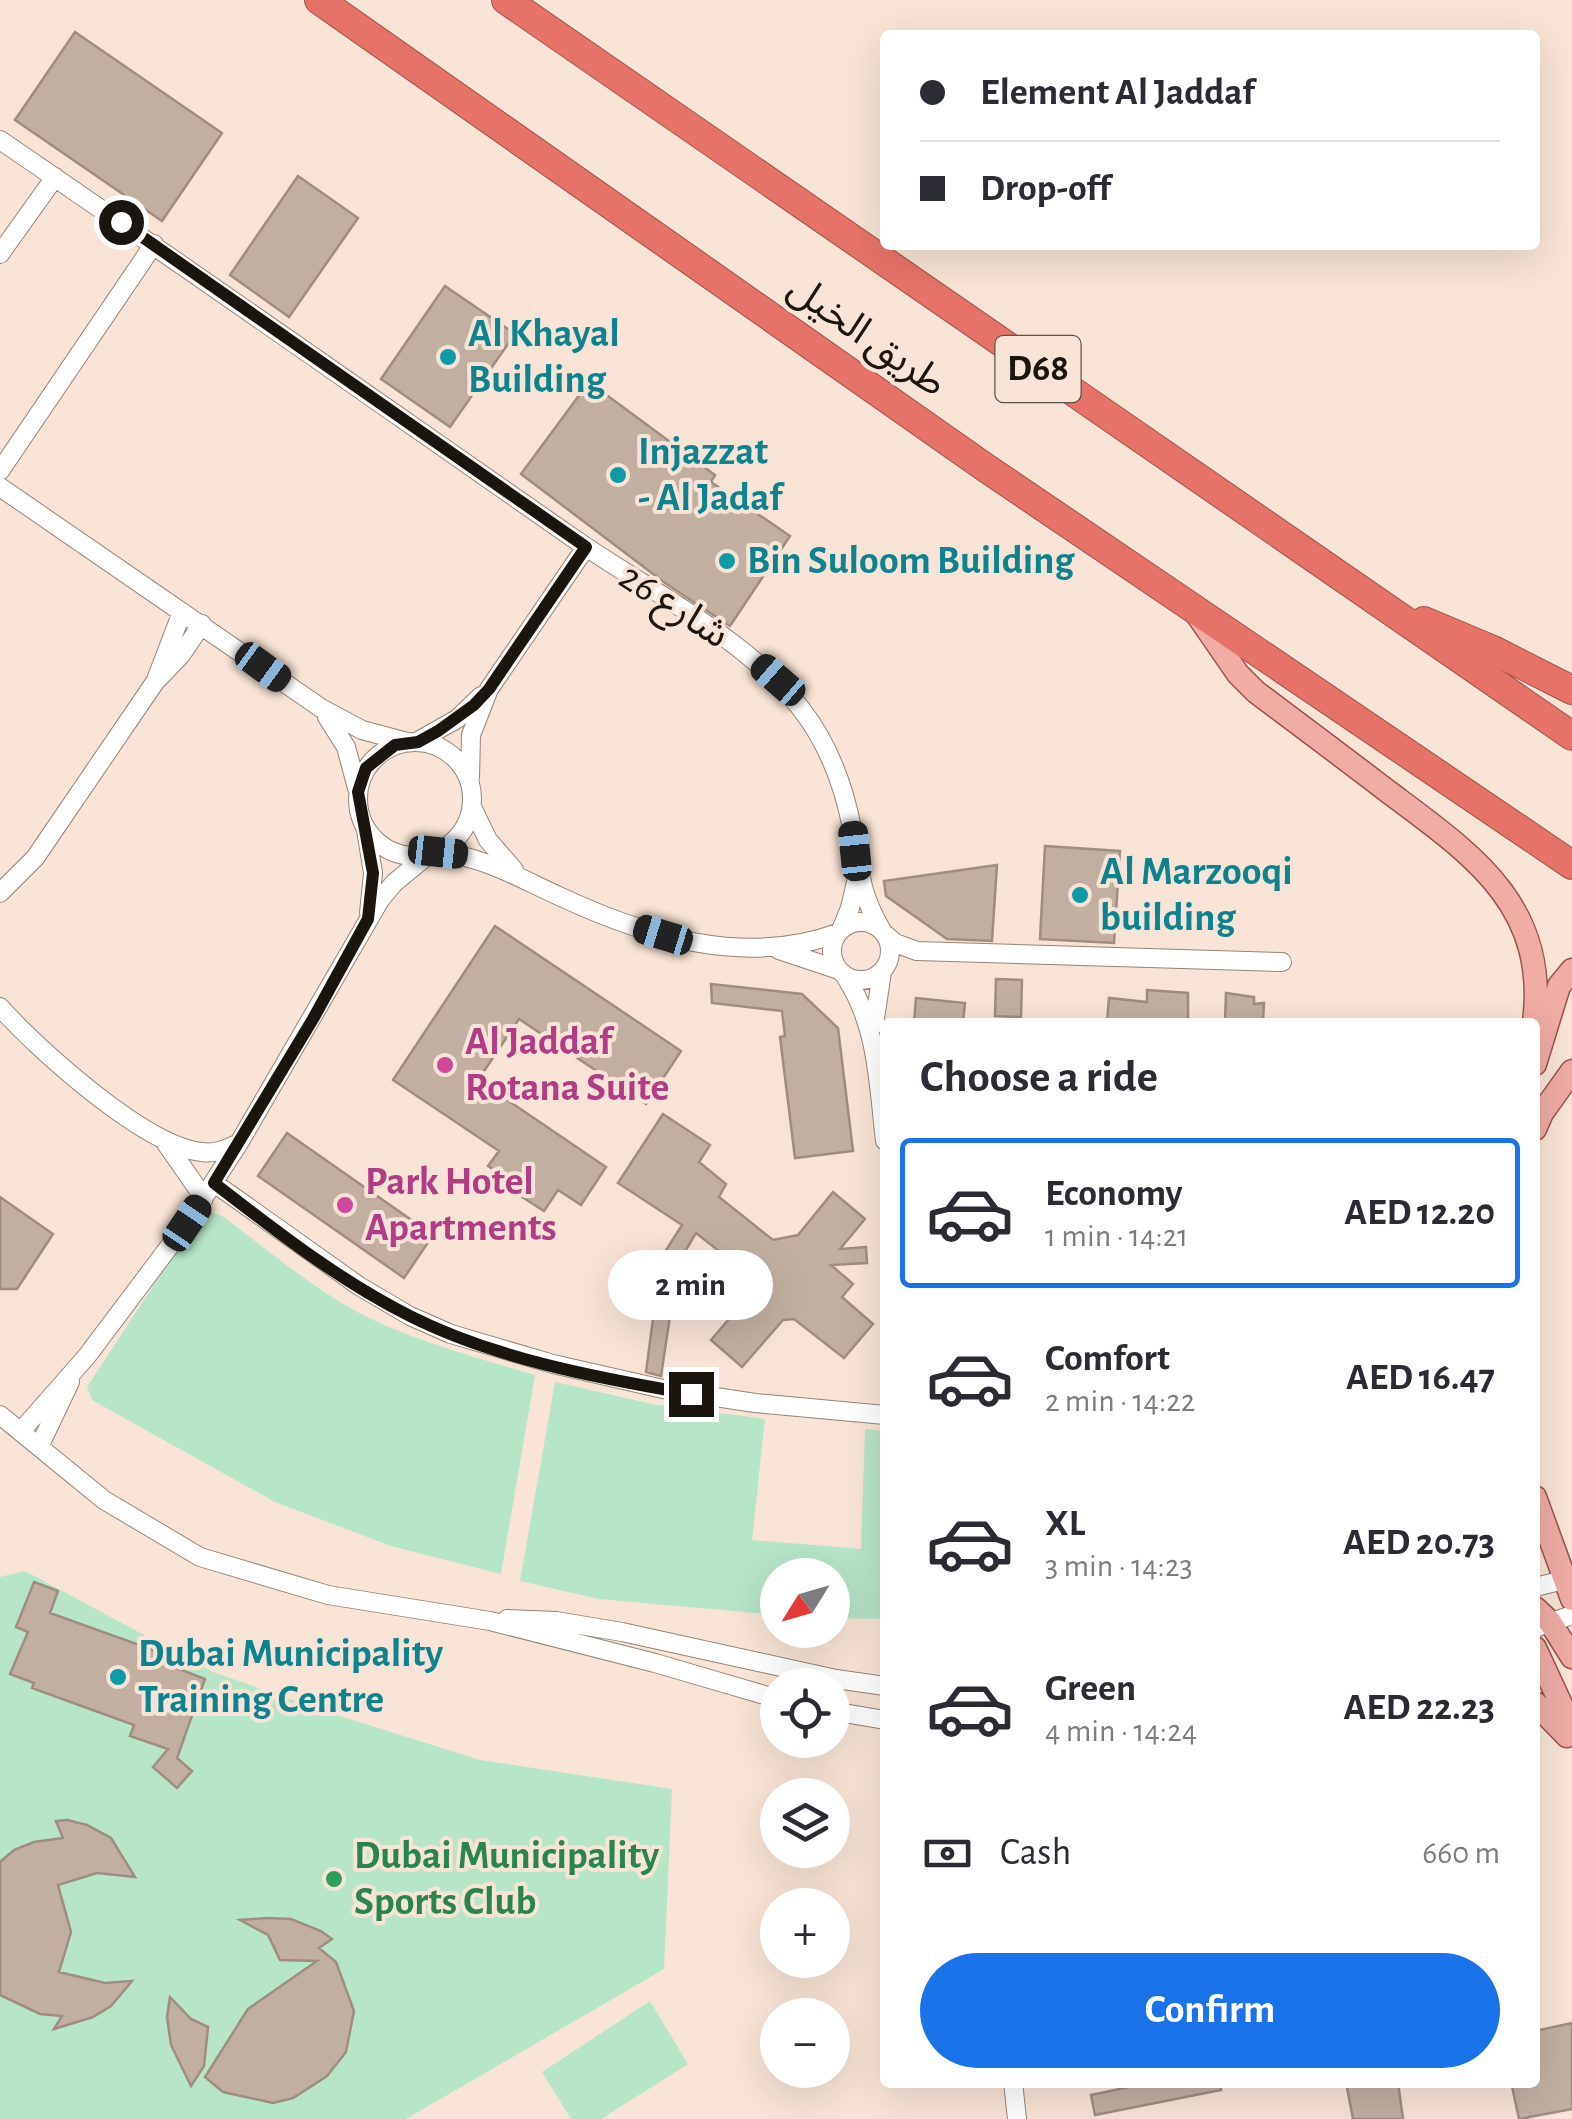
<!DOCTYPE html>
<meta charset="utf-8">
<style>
:root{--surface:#fff;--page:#f2f2f3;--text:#2b2b33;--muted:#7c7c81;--line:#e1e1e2;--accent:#1a73e8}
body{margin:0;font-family:"Alegreya Sans","Noto Sans Arabic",sans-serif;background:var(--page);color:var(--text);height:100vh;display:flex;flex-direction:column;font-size:38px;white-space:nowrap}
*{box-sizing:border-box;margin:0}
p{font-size:32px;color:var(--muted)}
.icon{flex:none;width:55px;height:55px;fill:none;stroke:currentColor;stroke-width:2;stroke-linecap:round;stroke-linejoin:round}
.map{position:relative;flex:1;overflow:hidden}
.panel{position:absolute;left:880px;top:1018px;width:660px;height:1070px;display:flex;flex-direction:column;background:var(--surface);border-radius:10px;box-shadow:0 10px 40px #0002}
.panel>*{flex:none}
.hud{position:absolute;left:880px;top:30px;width:660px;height:220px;border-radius:10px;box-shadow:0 10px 40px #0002;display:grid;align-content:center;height:220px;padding:0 40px;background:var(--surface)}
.needle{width:65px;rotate:233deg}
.buttons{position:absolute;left:760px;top:1558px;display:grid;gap:20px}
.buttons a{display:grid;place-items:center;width:90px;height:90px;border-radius:50%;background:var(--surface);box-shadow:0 10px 40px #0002;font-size:50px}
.end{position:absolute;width:45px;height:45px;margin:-22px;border:12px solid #1b1510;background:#fff;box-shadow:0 0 0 5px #fff}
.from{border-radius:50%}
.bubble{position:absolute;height:70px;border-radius:35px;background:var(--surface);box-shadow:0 10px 40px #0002;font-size:32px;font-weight:700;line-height:70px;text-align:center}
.car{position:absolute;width:30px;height:60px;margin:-30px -15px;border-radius:12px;box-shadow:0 0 8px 2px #0007;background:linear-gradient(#222 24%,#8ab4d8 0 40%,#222 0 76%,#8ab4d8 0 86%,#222 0)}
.hud b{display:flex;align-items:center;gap:35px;height:95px;font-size:38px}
.hud b+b{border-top:2px solid var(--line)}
.hud i{width:25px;height:25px;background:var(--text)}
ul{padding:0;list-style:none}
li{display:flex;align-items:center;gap:30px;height:150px;margin:0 20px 15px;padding:0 20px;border:5px solid transparent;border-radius:10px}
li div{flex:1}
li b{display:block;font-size:38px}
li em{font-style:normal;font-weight:700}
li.current{border-color:var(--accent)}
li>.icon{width:90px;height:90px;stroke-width:1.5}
h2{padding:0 40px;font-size:45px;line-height:120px}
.pay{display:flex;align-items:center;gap:25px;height:110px;padding:0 40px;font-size:38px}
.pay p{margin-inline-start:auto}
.cta{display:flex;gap:20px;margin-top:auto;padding:20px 40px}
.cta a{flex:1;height:115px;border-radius:60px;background:var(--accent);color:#fff;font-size:40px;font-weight:700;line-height:115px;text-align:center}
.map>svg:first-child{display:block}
.green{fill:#b7e5c7}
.building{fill:#c1b0a2;stroke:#9e8d80;stroke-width:2.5}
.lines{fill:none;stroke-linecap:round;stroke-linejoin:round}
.minor-casing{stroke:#958477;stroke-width:20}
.major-casing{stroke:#9e5249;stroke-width:25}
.highway-casing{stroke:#9e5249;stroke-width:30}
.minor{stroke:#fff;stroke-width:18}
.major{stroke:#efaba4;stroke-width:22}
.highway{stroke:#e57368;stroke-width:28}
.route{stroke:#1b1510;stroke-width:12}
.culture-dot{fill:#0f9aa8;stroke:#f7e4d6;stroke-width:4}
.hotel-dot{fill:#d1479c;stroke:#f7e4d6;stroke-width:4}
.leisure-dot{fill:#2e9e5b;stroke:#f7e4d6;stroke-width:4}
.labels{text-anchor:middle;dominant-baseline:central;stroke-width:8;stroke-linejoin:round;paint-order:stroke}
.shield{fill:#f7e4d6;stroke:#5d534b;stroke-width:2.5}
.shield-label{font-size:38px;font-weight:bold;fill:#1b1510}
.culture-label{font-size:40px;font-weight:bold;fill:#0d838f;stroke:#f7e4d6;text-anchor:start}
.street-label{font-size:40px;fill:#1b1510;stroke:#f7e4d6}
.hotel-label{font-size:40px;font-weight:bold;fill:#b23c85;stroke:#f7e4d6;text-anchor:start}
.leisure-label{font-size:40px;font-weight:bold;fill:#27864d;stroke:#f7e4d6;text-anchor:start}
</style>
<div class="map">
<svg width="1572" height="2119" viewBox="0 0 1572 2119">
<rect width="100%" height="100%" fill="#f7e4d6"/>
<path class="green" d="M209,1212L221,1215C268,1250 315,1291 367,1317C421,1343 478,1358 535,1375L501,1574L391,1546L275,1502L92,1400L87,1387L197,1219Z
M555,1382L652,1404L765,1419L752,1540L861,1549L865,1429L882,1431L885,1457V1619L833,1618L832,1575H778L777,1615L599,1599L520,1581Z
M25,1571L213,1672L324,1711L480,1760L672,1789L664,1969L406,2119H0V1577Z
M650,2001L688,2064L601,2119H571L542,2072Z"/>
<path class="building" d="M75,32L222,133L162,221L15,120Z
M298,176L358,218L289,317L230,275Z
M445,286L515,334L450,427L381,379Z
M589,382L715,475L711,482L790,536L730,626L665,583L521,474Z
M1045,846L1120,851L1114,943L1040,939Z
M997,865L992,941L947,939L886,896L884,881Z
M495,926L681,1051L646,1104L519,1019L478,1080L606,1167L581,1205L558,1190L544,1211L522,1197L526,1191L488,1166L499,1151L393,1080Z
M996,979L1022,980L1021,1017L995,1016Z
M711,984L802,994L838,1028L853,1151L795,1158L780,1037L785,1036L782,1011L712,1003Z
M1147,990L1188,993V1022H1107L1109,998L1147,1002Z
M1226,993L1254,997V1004L1264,1003L1263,1022H1225Z
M916,998L965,1003L963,1022H914Z
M663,1114L710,1145L699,1162L726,1184L719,1197L773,1240L798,1235L833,1192L865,1219L840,1249L866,1247L867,1263L831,1265L853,1284L842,1297L873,1324L844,1358L794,1319L783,1320L742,1367L711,1340L752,1292V1277L696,1233L678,1263L661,1376L646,1372L661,1258L682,1225L618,1183Z
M287,1133L433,1235L404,1278L258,1176Z
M0,1197L53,1234L17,1289H0Z
M34,1582L58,1591L50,1613L156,1651L153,1659L205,1679L177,1758L192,1771L177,1788L153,1767L168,1749L130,1736L134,1725L32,1688L34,1683L10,1674L28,1632L16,1627Z
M67,1820L87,1825L111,1838L135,1877L97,1873L58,1885L71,1932L59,1972L105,1983L132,1981L111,2006L93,2017L54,2029L62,2016L40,2014L0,1995V1862L14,1850L34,1842L63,1838L56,1821Z
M267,1918L291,1919L321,1931L332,1939L319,1948L336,1962L354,2011L346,2052L327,2076L293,2098L273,2103L223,2092L205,2077L248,2009L317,1961L280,1960L268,1935L240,1920Z
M170,1997L191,2019L208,2027L204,2066L191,2086L171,2045L167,2017Z
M1572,2023V2109L1519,2119L1511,2082H1535V2031Z
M1153,2082H1220L1221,2090L1095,2115L1091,2095Z
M1346,2082L1398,2083L1403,2119H1353Z"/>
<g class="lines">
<defs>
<path id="minor" d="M0,140C192,271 382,405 573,538C647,590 747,638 802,710C828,744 844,787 852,828C861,870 858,889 881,929
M0,254L55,177
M0,471L154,244
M0,487L321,708L362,730L407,742
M157,677L182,612
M327,717L346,747L357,788
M418,741L457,719L481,696
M358 799a57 57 0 1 1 114 0a57 57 0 1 1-114 0Z
M470,778L471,735L489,689L586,547
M472,807L488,840L514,870
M366,830L373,873L369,913
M438,852C485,857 519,878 561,897C647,937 746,967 838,933
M0,893L35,858L155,682L181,655L202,624
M832 951a29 29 0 1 1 58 0a29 29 0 1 1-58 0Z
M841,930L850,908L857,878
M886,935L895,943L917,951L1282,962
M779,950L839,970
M845,976C878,1026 878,1082 885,1141
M0,1007C37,1049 146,1147 202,1152C216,1154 227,1149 239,1143
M874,1025L882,972
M165,1142L204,1198
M214,1183L359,1286L410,1316L451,1334L553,1364L663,1389L755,1403L885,1415
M0,1415L104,1500L200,1557L328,1595L490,1621L655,1663L778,1699
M22,1430L87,1356L187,1223L239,1143L380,900L394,883L428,855
M40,1445L70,1382
M1535,1587L1564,1580
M507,1619L556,1621L622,1632L836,1679L885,1686
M1535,1628L1572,1615
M832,1711L885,1720
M1013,2082L1017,2119"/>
<path id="major" d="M1198,616L1238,674L1256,692C1300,725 1343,757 1386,790C1470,853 1549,904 1534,1022
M1535,1064L1559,986L1572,970
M1535,1129L1542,1113L1572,1071
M1535,1497L1572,1599
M1535,1608L1550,1622L1572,1657
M1535,1648L1572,1728
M1535,1703L1567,1736"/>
<path id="highway" d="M319,0L986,468L1572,865
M506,0L1572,736
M1424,621L1493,650L1572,690"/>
</defs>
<use href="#minor" class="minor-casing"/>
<use href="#major" class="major-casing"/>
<use href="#highway" class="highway-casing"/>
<use href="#minor" class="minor"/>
<use href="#major" class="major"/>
<use href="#highway" class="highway"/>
</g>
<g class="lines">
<path class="route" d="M121,222L586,547L489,689L474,705L438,731L418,742L395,745L366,768L358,792L373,873L368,919L313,1019L214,1183C276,1231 340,1281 410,1316C495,1359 598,1378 691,1394"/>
</g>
<g class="culture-dot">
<circle cx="448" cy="357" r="10"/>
<circle cx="618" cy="475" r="10"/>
<circle cx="727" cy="561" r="10"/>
<circle cx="1080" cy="895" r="10"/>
<circle cx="118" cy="1677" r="10"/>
</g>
<g class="hotel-dot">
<circle cx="445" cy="1065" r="10"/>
<circle cx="345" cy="1205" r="10"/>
</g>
<circle class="leisure-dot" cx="334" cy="1879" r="10"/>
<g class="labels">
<rect class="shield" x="995.5" y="336" width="85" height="66" rx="8"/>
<g class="shield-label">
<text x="1038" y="369">D68</text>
</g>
<g class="culture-label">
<text x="468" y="334">Al Khayal<tspan x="468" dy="46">Building</tspan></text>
<text x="638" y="452">Injazzat<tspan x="638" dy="46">- Al Jadaf</tspan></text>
<text x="747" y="561">Bin Suloom Building</text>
<text x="1100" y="872">Al Marzooqi<tspan x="1100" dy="46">building</tspan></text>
<text x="138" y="1654">Dubai Municipality<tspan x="138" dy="46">Training Centre</tspan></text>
</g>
<g class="street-label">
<text transform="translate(867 336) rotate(35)">طريق الخيل</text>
<text transform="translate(674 606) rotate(33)">شارع 26</text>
</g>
<g class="hotel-label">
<text x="465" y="1042">Al Jaddaf<tspan x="465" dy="46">Rotana Suite</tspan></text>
<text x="365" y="1182">Park Hotel<tspan x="365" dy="46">Apartments</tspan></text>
</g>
<g class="leisure-label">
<text x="354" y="1856">Dubai Municipality<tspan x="354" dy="46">Sports Club</tspan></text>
</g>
</g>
</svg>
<div class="buttons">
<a><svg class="needle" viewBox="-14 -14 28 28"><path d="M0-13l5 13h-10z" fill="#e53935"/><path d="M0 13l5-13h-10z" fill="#7c7c81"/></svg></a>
<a><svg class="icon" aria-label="locate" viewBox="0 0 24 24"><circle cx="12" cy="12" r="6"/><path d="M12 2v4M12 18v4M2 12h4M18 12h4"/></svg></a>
<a><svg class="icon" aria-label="layers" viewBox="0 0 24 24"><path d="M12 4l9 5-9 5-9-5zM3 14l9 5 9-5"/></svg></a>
<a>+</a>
<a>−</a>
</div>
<i class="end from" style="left:121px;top:222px"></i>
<i class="end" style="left:691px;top:1394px"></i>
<div class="bubble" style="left:608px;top:1250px;width:165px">2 min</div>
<i class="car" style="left:263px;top:667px;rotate:126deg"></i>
<i class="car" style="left:778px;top:680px;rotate:311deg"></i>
<i class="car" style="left:855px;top:851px;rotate:354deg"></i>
<i class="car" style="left:438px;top:852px;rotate:96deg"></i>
<i class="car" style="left:663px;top:935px;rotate:287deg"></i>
<i class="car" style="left:187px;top:1223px;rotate:34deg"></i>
<div class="hud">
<b><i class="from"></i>Element Al Jaddaf</b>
<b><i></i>Drop-off</b>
</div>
<section class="panel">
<h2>Choose a ride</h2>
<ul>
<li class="current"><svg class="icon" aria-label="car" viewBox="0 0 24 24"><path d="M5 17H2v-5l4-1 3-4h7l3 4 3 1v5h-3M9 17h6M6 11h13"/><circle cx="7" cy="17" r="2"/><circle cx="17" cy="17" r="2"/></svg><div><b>Economy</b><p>1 min · 14:21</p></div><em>AED 12.20</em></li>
<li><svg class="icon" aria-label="car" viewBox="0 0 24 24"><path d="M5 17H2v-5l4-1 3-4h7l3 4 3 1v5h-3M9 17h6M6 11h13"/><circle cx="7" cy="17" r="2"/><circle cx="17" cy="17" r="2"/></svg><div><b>Comfort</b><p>2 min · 14:22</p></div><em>AED 16.47</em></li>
<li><svg class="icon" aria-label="car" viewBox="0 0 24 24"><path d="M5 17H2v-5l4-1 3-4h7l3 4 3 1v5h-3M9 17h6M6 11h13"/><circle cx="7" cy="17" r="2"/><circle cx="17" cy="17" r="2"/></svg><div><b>XL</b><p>3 min · 14:23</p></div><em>AED 20.73</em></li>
<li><svg class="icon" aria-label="car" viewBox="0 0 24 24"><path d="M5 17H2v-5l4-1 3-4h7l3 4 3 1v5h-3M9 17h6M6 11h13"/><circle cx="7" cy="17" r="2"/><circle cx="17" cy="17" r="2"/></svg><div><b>Green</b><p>4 min · 14:24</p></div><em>AED 22.23</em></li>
</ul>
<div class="pay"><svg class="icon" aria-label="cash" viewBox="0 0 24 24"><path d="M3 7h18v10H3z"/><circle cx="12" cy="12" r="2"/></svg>Cash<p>660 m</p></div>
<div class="cta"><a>Confirm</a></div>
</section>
</div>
